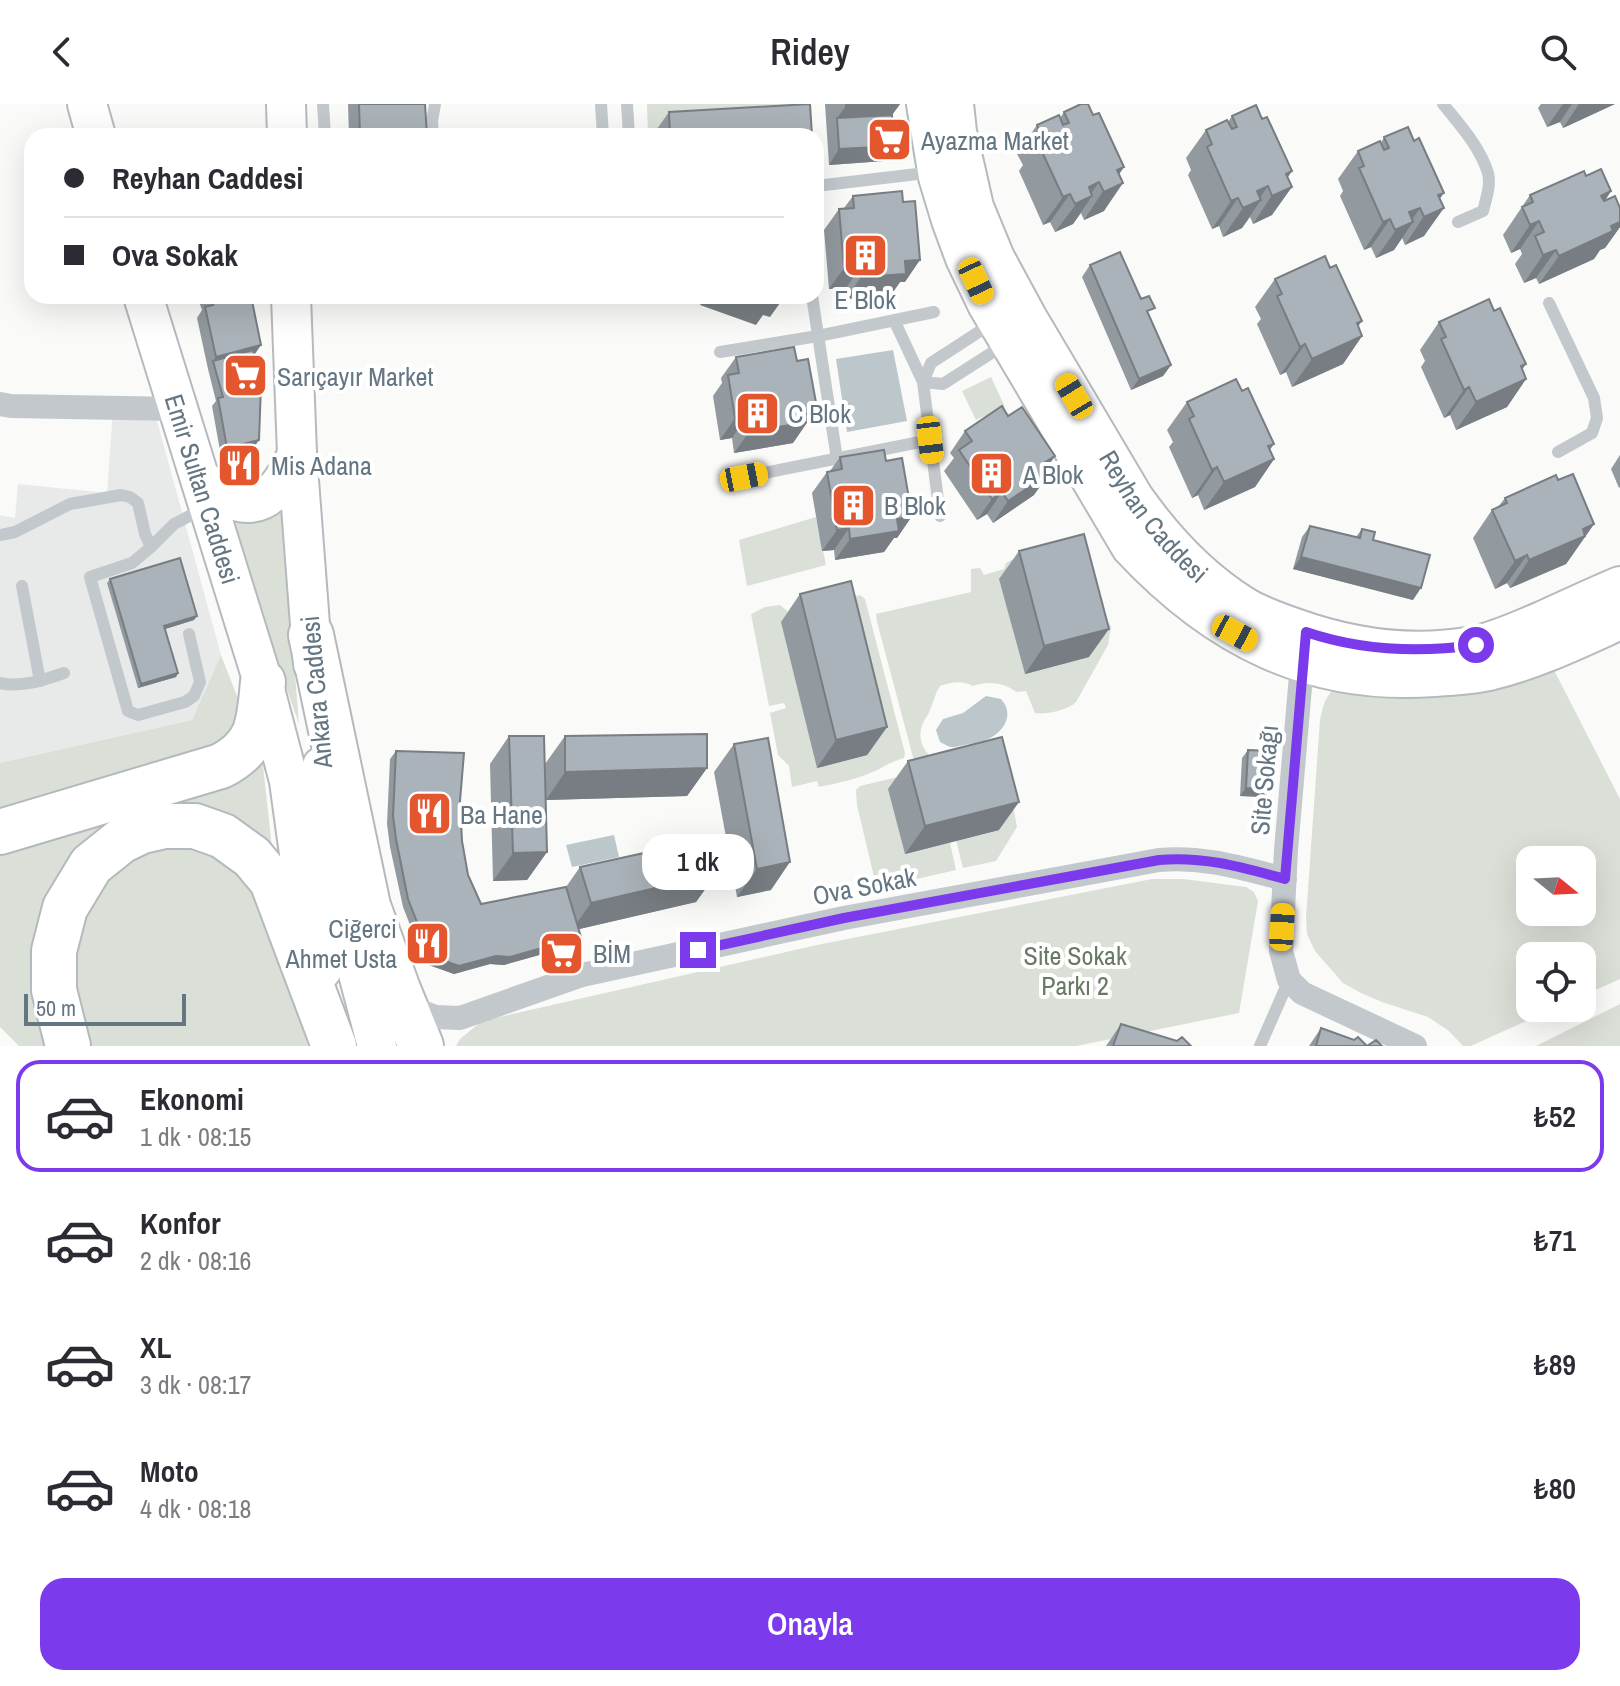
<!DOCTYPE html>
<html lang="tr">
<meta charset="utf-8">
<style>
:root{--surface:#fff;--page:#f7f7f7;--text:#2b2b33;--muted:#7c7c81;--line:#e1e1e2;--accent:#7c3aed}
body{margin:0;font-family:"Archivo Narrow",sans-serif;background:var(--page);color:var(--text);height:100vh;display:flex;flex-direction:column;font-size:30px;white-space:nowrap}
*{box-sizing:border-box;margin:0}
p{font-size:26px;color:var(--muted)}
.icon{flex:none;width:44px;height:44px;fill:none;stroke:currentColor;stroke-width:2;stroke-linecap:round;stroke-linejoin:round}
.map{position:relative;height:942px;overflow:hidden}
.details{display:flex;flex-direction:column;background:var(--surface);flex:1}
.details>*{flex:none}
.hud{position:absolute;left:24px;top:24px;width:800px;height:176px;border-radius:24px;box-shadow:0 8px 32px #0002;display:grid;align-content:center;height:176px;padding:0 40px;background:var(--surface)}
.needle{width:52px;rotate:108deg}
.controls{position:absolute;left:1516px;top:742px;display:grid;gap:16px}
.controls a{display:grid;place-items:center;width:80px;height:80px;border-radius:16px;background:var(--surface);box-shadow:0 8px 32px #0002;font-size:40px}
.scale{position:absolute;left:24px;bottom:20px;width:162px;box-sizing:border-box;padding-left:8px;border:4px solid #657683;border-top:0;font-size:22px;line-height:28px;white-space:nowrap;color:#657683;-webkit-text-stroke:6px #fff;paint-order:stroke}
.end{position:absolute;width:36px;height:36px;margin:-18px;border:10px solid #7c3aed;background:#fff;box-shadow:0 0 0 4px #fff}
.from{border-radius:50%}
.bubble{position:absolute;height:56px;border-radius:24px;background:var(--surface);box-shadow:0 8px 32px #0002;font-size:26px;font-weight:600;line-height:56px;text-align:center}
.car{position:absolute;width:24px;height:48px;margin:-24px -12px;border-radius:10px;box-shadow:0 0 6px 2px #0007;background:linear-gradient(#f5c518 24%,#345 0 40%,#f5c518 0 76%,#345 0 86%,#f5c518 0)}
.hud b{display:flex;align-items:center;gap:28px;height:76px;font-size:30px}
.hud b+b{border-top:2px solid var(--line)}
.hud i{width:20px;height:20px;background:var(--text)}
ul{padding:14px 0 0;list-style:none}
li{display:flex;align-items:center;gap:24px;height:112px;margin:0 16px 12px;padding:0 24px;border:4px solid transparent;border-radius:24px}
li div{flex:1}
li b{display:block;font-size:30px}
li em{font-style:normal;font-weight:600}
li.on{border-color:var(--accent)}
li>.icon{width:72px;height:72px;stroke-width:1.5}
.button{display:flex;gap:16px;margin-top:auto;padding:16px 40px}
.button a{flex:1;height:92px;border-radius:24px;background:var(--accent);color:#fff;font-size:32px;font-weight:600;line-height:92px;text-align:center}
header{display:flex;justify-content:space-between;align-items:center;height:104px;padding:0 40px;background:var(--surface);font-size:36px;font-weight:600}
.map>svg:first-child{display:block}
.built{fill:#e8e9e9}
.green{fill:#dadfd7;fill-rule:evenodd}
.water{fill:#bbc7cb}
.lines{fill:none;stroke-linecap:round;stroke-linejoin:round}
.primary-casing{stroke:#b5babe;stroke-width:42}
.highway-casing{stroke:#b4b9bd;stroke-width:48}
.lane{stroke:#c3c8cc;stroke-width:12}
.street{stroke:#c3c8cc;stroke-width:24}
.primary{stroke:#fff;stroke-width:38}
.highway{stroke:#fff;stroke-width:44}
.wall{fill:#929a9f}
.shaded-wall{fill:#777d82}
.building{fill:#aab3b9;stroke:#777d82;stroke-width:2}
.route{stroke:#7c3aed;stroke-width:10}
.labels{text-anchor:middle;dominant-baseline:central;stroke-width:8;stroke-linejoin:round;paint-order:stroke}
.poi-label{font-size:26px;fill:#657683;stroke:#fff;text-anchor:start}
.street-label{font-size:26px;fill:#657683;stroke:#fff}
.park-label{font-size:26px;fill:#687a64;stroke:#fff}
</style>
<header><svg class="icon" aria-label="back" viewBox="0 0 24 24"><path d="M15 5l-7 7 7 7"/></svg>Ridey<svg class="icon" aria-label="search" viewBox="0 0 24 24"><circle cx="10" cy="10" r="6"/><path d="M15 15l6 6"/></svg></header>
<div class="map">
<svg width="1620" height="942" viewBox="0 0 1620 942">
<rect width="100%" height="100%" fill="#fafaf8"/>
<path class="built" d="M153,302L221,551L192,616L0,659V411L15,414L18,380L107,389L113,306Z"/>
<path class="green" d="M647,0H802L804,32L796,23L648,31Z
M991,273L1005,303L976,316L962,287Z
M282,409L299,620L227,415Z
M816,413L826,461L747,482L739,436Z
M1074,452L1111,523L1108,541L1076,598C1068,606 1047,611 1035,609L1026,587L1016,588C1004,578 987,577 973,582C962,576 952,578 940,582C935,590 934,597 930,606C929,610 926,613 924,617C916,632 922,647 935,656L919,658L913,653L877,518L876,510L971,488V465L980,464L984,471L1004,465L1006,459L1017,453Z
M860,491L865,495L905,649L904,654C893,657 885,662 875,667C858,675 838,679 819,683L817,677L792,683L789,662L778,651L770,609L786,604L784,599L769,602L751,510L765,503L780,501L792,511Z
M221,551L237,592L244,620L236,637L0,717V659L192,616Z
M1554,566L1620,695V875L1582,892V852H1530V904H1555L1471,942H1463L1449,927L1428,913L1382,898L1361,889L1343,879L1315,847L1307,830L1306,814L1320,616C1323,603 1324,595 1333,586L1386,594L1444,592L1510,582ZM1530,756H1582V808H1530Z
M1003,648L1017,723L996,757L963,764L956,736L950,739L956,766L886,782L875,777L857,701L856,686L860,682Z
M262,653L273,753L251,732L92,739L54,942H19L0,923V740Z
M153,741L201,742L222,753L259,790L308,942H86L73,893V848L82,807L108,769Z
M1152,775H1183L1246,783L1254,788L1258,797L1239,909L1076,942H456L460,935L482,917L817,841Z
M1620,900V942H1536Z"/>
<path class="water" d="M893,246L907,317L847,328L836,255Z
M986,592L1001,595C1013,608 1007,624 992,633C982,639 966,640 955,643H950L940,638L936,626L943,615L963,609Z
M614,731L619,753L572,763L566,741Z"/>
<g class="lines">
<defs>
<g id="primary">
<path d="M87,0L96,32"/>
<path d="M286,0L287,32"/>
<path d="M926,0L938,73L951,116L965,154L987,200L1131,443C1215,533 1310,582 1434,573C1452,572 1471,571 1489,567C1535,556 1578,535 1620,516"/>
<path id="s1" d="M954,0L957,28L974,103L995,154L1028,215L1134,394C1163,435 1199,474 1242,501C1257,511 1276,517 1292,523C1350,544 1412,553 1473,542C1497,537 1520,526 1542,517C1568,505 1594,493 1620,482"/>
<path id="s2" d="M143,192L263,578L289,677L306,801L322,866"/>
<path d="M291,192L297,350L313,560"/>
<path d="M200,374C208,380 217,388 226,393C264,413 284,379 297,350"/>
<path d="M322,662L329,737L346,824L377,942"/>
</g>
<path id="highway" d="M311,531L368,802L397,883L421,942
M0,728L221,662C260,642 259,617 263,578
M68,942L54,886V847L65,804L91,761L121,737L142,727L164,722H195L223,732L252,753L272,777L334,942"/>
</defs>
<use href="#primary" class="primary-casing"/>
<use href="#highway" class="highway-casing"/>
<path class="lane" d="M323,0L325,32
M601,0L603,32
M627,0L629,32
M1443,0C1460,21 1480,43 1488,69C1491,82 1486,95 1483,107L1458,118
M433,32L432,17L435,0
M816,82L934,68
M812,192L837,355
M1549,199L1594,294L1597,314L1592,329L1558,348
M894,216L923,278L940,412
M720,248L818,232L934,208
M923,278L943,280L1007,239
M923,278L931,259L994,218
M744,373L930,336
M0,431L15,428L70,400L121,391L130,393L138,399L145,430L151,443
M22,482L40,577
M189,530L200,578L194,592L185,598L138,611L128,607L90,473L132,459L151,443L174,420L205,404
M0,579C22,584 43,576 64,569
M1260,942L1289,876"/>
<path class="street" d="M0,300L11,302L178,305
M1303,548L1286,746L1281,847L1289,876L1302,889L1415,942
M404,901L435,913L460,914L582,871L844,814L1159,756C1204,752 1241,764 1285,775"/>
<use href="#primary" class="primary"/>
<use href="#highway" class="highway"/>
</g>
<path class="wall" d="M348,0H425L427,32H349Z
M825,0H900L892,11L884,57L829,61Z
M1541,0H1615L1563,24L1560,18L1547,23L1538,4Z
M669,8L812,32H652Z
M1064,8L1093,11L1124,63L1119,70L1104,107L1084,116L1081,109L1073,120L1055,128L1050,118L1043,121L1019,67L1023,61L1017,50L1037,21L1060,14Z
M1232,12L1262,15L1292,67L1287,74L1272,111L1253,120L1250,113L1242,124L1223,133L1219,122L1212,125L1188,71L1191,66L1186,54L1206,26L1228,18Z
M1384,33L1440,95L1424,132L1405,141L1402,134L1394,146L1376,154L1371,143L1364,146L1340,92L1343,87L1338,75L1358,47L1381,39Z
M1586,72L1611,87L1605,97L1620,104V123L1605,144L1600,146L1594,155L1539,180L1536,174L1524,179L1515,160L1522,150L1520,145L1511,149L1503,131L1530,91Z
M853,92L905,178H900L891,191L846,195V184L829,185L824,126L839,105L844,104Z
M1090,161L1141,195L1149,211L1171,261L1163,272L1131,286L1082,173Z
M1275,175L1358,222L1362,232L1343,260L1292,283L1286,268L1280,271L1257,220L1261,215L1255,203Z
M197,192H251L259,336L253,344L221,352L212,302L216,297L208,265L197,214L202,206Z
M1494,207L1526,260L1522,265L1526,275L1507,303L1456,326L1450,311L1444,314L1421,263L1425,257L1420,246L1439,218Z
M736,253L797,257L817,304L793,339L734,349L732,334L720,336L713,292L722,279L721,274Z
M1187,298L1270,345L1274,355L1255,383L1204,406L1198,391L1192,394L1169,343L1173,338L1167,326Z
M1008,312L1055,352L1046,365L1034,391L993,419L987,410L977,416L944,367L954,354L950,349L965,327Z
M1620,351V383L1619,384L1611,365Z
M840,353L886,357L912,412L897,434H894L884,448L835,456L834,446L822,447L812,389L827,368L830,367Z
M1558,376L1594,420L1566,460L1510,484L1507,479L1495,485L1473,434L1492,406L1498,403L1505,394Z
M1310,422L1356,433L1362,425L1373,436L1413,496L1293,465L1302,433Z
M1019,447L1089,553L1025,570L999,475Z
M110,475L194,516L165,525L178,569L176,573L138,584L107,479Z
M800,490L887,623L867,651L817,664L781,518Z
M509,632L547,748L527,776L493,777L490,660Z
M565,632L707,664L687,692L546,696L545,660Z
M734,640L771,786L737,793L714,668Z
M1248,646L1265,693L1240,692L1242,654Z
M396,647L460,697L462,737L468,771L481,800L566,783L580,763L716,770L696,798L579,825L575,841L504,861L490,860L454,870L429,861L419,844L403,803L390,743L387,720L390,655Z
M908,657L999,726L905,750L888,685Z
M1121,920L1191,942H1106Z
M1321,924L1367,942H1309Z"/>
<path class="shaded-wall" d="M873,0H900L881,26L837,14L846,2Z
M1563,0H1572L1560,18L1547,23Z
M1579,0H1615L1563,24Z
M894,42L884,57L829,61L839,45Z
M1124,63L1108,86L1123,79L1104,107L1084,116L1117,66Z
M1292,67L1276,90L1292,83L1272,111L1253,120L1286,70Z
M1099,78L1088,94L1092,92L1073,120L1055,128L1089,83Z
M1268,82L1257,98L1261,96L1242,124L1223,133L1243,104L1257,87Z
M1611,87L1592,115L1601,92Z
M1444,89L1428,111L1444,104L1424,132L1405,141L1438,91Z
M1070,90L1050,118L1043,121L1063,93Z
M1238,94L1219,122L1212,125L1231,97Z
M1420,104L1409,120L1413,118L1394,146L1376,154L1409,108Z
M1390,115L1371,143L1364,146L1383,118Z
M1539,117L1520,145L1511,149L1530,121Z
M1620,118V123L1605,144L1600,146L1594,155L1539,180L1559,152Z
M1556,146L1536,174L1524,179L1543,151Z
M920,156L905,178H900L891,191L846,195L861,173L905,157Z
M861,162L846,184L829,185L844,164Z
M707,192H785L770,213L763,211L756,221L700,201Z
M1362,217L1346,239L1362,232L1343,260L1292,283L1312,255L1357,219Z
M1305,240L1286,268L1280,271L1300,243Z
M261,241L253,253L213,257L216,253Z
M1526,260L1510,282L1526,275L1507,303L1456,326L1476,298L1521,262Z
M1171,261L1163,272L1131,286L1139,275Z
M1469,283L1450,311L1444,314L1464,286Z
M817,304L793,339L734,349L749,328L806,306Z
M747,312L732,334L720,336L735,314Z
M259,336L253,344L221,352L227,344Z
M1274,340L1258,362L1274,355L1255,383L1204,406L1224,378L1268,342Z
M1055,352L1040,373L1042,360Z
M1217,363L1198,391L1192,394L1212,366Z
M1049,370L1034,391L993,419L1008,397Z
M1002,388L987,410L977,416L992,395Z
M912,412L897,434H894L884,448L835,456L850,435L897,415Z
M1594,420L1566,460L1510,484L1529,456L1583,425Z
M849,424L834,446L822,447L837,426Z
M1527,451L1507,479L1495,485L1515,457Z
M1301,453L1421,484L1413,496L1293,465Z
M197,512L194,516L162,526L164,522Z
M1109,525L1089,553L1025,570L1044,542Z
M178,569L176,573L138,584L141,580Z
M887,623L867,651L817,664L836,636Z
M707,664L687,692L546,696L565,668Z
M1246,684L1271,685L1265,693L1240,692Z
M1019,698L999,726L905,750L925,722Z
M547,748L527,776L493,777L513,749Z
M790,758L771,786L737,793L757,765Z
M716,770L696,798L571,827L591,799Z
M581,833L575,841L504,861L490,860L454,870L429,861L434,853Z"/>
<path class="building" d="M359,0H425L427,32H360Z
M810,0L812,32H670L669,8Z
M846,0H873L846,2Z
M1081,0H1088L1093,11L1099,9L1124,63L1117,66L1123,79L1104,88L1099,78L1089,83L1092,92L1075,100L1070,90L1063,93L1038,39L1044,37L1037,21L1059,11L1063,21L1069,19L1064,8Z
M1256,1L1262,15L1267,13L1292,67L1286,70L1292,83L1272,92L1268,82L1257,87L1261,96L1243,104L1238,94L1231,97L1207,43L1212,40L1206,26L1227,16L1232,25L1237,23L1232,12Z
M892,11L894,42L839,45L837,14Z
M1408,23L1414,37L1419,34L1444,89L1438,91L1444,104L1424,113L1420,104L1409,108L1413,118L1395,126L1390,115L1383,118L1359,64L1364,62L1358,47L1380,37L1384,46L1389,44L1384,33Z
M1601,65L1611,87L1601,92L1604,97L1615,92L1620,104V118L1611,122L1613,127L1559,152L1556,146L1543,151L1535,132L1544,128L1539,117L1530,121L1522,103L1533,98L1530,91L1584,67L1586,72Z
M902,87L903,98L915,97L920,156L905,157L906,170L861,173V162L844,164L839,105L854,104L853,92Z
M1120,148L1141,195L1149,192L1155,204L1147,207L1171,261L1139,275L1090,161Z
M1325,152L1330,164L1336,161L1362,217L1357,219L1362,232L1312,255L1305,240L1300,243L1277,192L1282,190L1275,175Z
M210,192H251L261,241L216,253L205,203L213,201Z
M749,192H774L771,200Z
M1489,195L1494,207L1500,204L1526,260L1521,262L1526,275L1476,298L1469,283L1464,286L1441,235L1446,233L1439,218Z
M794,243L797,257L808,255L817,304L806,306L808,318L749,328L747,312L735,314L728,271L739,269L736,253Z
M253,246L261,281L259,336L227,344L218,294L223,293L213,257Z
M1236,275L1242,287L1248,284L1274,340L1268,342L1274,355L1224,378L1217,363L1212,366L1189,315L1194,312L1187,298Z
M1002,302L1008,312L1022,303L1055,352L1042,360L1049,370L1008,397L1002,388L992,395L959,346L972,337L965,327Z
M884,346L886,357L902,354L912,412L897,415L899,427L850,435L849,424L837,426L827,368L842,365L840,353Z
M1573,370L1594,420L1583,425L1585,432L1529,456L1527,451L1515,457L1492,406L1507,399L1505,394L1556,371L1558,376Z
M1310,422L1360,434L1362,425L1375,428L1373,436L1430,451L1421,484L1301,453Z
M1084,430L1109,525L1044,542L1019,447Z
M180,454L197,512L164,522L178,569L141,580L110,475Z
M851,477L887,623L836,636L800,490Z
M707,630V664L565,668V632Z
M509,632H544L547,748L513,749Z
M1002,633L1019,698L925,722L908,657Z
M768,634L790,758L757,765L734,640Z
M1248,646L1273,647L1271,685L1246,684Z
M396,647L464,649L460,697L462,737L468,771L481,800L566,783L581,833L510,853L496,852L459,862L434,853L424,836L408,795L396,735L393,712Z
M708,735L716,770L591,799L580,763Z
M1121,920L1177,937L1182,933L1191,942H1113Z
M1321,924L1354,936L1358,933L1367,942H1316Z
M1376,936L1382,942H1367Z"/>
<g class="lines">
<path class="route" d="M698,846L844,814L1159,756C1204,752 1241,763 1285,775L1306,528C1362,547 1418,549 1476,541"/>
</g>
<defs>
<symbol id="supermarket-square" viewBox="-11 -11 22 22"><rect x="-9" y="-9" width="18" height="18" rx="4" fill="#e4572e" stroke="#fff"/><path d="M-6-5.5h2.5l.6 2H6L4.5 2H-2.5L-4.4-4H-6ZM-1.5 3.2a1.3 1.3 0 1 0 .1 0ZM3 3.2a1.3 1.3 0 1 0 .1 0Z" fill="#fff"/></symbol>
<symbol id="building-square" viewBox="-11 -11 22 22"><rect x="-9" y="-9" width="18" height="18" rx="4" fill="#e4572e" stroke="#fff"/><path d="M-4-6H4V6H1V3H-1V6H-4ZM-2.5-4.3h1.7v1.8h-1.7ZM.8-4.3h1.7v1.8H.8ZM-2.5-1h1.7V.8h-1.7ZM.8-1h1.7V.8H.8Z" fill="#fff"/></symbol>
<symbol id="restaurant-square" viewBox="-11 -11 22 22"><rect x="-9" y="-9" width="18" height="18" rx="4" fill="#e4572e" stroke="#fff"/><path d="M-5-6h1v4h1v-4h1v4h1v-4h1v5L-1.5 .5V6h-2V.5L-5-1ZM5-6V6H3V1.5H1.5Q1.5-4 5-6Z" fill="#fff"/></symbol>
</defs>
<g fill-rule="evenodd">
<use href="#supermarket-square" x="864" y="10" width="51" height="51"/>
<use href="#building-square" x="840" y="126" width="51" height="51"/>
<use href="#supermarket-square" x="220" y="246" width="51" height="51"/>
<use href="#building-square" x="732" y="284" width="51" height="51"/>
<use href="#restaurant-square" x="214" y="336" width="51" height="51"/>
<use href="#building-square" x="966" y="344" width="51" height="51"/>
<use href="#building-square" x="828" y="376" width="51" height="51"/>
<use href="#restaurant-square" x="404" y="684" width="51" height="51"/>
<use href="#restaurant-square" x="402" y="814" width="51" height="51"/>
<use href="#supermarket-square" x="536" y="824" width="51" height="51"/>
</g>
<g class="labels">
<g class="poi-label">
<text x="921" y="36">Ayazma Market</text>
<text x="865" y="195" text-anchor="middle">E Blok</text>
<text x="277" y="272">Sarıçayır Market</text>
<text x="788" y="309">C Blok</text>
<text x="271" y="361">Mis Adana</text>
<text x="1023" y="370">A Blok</text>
<text x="884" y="401">B Blok</text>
<text x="460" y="710">Ba Hane</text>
<text x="397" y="824" text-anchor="end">Ciğerci<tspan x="397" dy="30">Ahmet Usta</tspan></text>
<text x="593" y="849">BİM</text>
</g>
<g class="street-label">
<text stroke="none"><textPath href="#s2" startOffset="202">Emir Sultan Caddesi</textPath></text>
<text stroke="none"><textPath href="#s1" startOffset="464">Reyhan Caddesi</textPath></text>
<text transform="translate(316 588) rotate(-95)">Ankara Caddesi</text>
<text transform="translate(1264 676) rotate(-85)">Site Sokağı</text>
<text transform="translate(864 782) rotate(-11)">Ova Sokak</text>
</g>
<g class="park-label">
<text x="1075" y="851">Site Sokak<tspan x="1075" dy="30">Parkı 2</tspan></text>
</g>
</g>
</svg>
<div class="controls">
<a><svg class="needle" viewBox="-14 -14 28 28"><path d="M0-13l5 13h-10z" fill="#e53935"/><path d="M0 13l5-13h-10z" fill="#7c7c81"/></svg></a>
<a><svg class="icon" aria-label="locate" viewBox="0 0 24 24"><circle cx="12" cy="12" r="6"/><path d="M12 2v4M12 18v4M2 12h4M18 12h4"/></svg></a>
</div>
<div class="scale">50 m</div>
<i class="end from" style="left:1476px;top:541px"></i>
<i class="end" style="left:698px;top:846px"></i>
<div class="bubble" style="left:642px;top:730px;width:112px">1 dk</div>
<i class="car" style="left:976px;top:177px;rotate:155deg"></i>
<i class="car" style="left:1074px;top:292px;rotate:329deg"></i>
<i class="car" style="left:930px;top:336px;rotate:173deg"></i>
<i class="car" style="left:744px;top:373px;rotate:79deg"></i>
<i class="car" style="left:1235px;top:529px;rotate:118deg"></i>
<i class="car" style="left:1282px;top:823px;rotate:3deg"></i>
<div class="hud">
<b><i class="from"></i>Reyhan Caddesi</b>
<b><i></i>Ova Sokak</b>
</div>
</div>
<section class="details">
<ul>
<li class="on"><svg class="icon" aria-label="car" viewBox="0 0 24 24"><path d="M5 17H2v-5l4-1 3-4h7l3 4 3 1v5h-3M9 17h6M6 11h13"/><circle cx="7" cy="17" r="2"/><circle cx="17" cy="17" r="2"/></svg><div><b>Ekonomi</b><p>1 dk · 08:15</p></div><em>₺52</em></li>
<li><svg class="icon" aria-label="car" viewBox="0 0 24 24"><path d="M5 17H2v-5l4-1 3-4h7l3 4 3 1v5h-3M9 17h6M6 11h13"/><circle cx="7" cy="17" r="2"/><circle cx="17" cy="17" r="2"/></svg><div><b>Konfor</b><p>2 dk · 08:16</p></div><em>₺71</em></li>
<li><svg class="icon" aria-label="car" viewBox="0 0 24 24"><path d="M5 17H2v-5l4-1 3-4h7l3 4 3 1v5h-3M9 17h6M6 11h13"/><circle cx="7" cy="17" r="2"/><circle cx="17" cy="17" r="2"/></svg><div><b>XL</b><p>3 dk · 08:17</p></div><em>₺89</em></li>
<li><svg class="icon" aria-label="car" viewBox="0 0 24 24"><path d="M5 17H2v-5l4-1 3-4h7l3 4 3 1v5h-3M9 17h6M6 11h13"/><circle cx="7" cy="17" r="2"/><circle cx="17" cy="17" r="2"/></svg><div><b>Moto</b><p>4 dk · 08:18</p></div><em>₺80</em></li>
</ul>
<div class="button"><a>Onayla</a></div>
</section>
